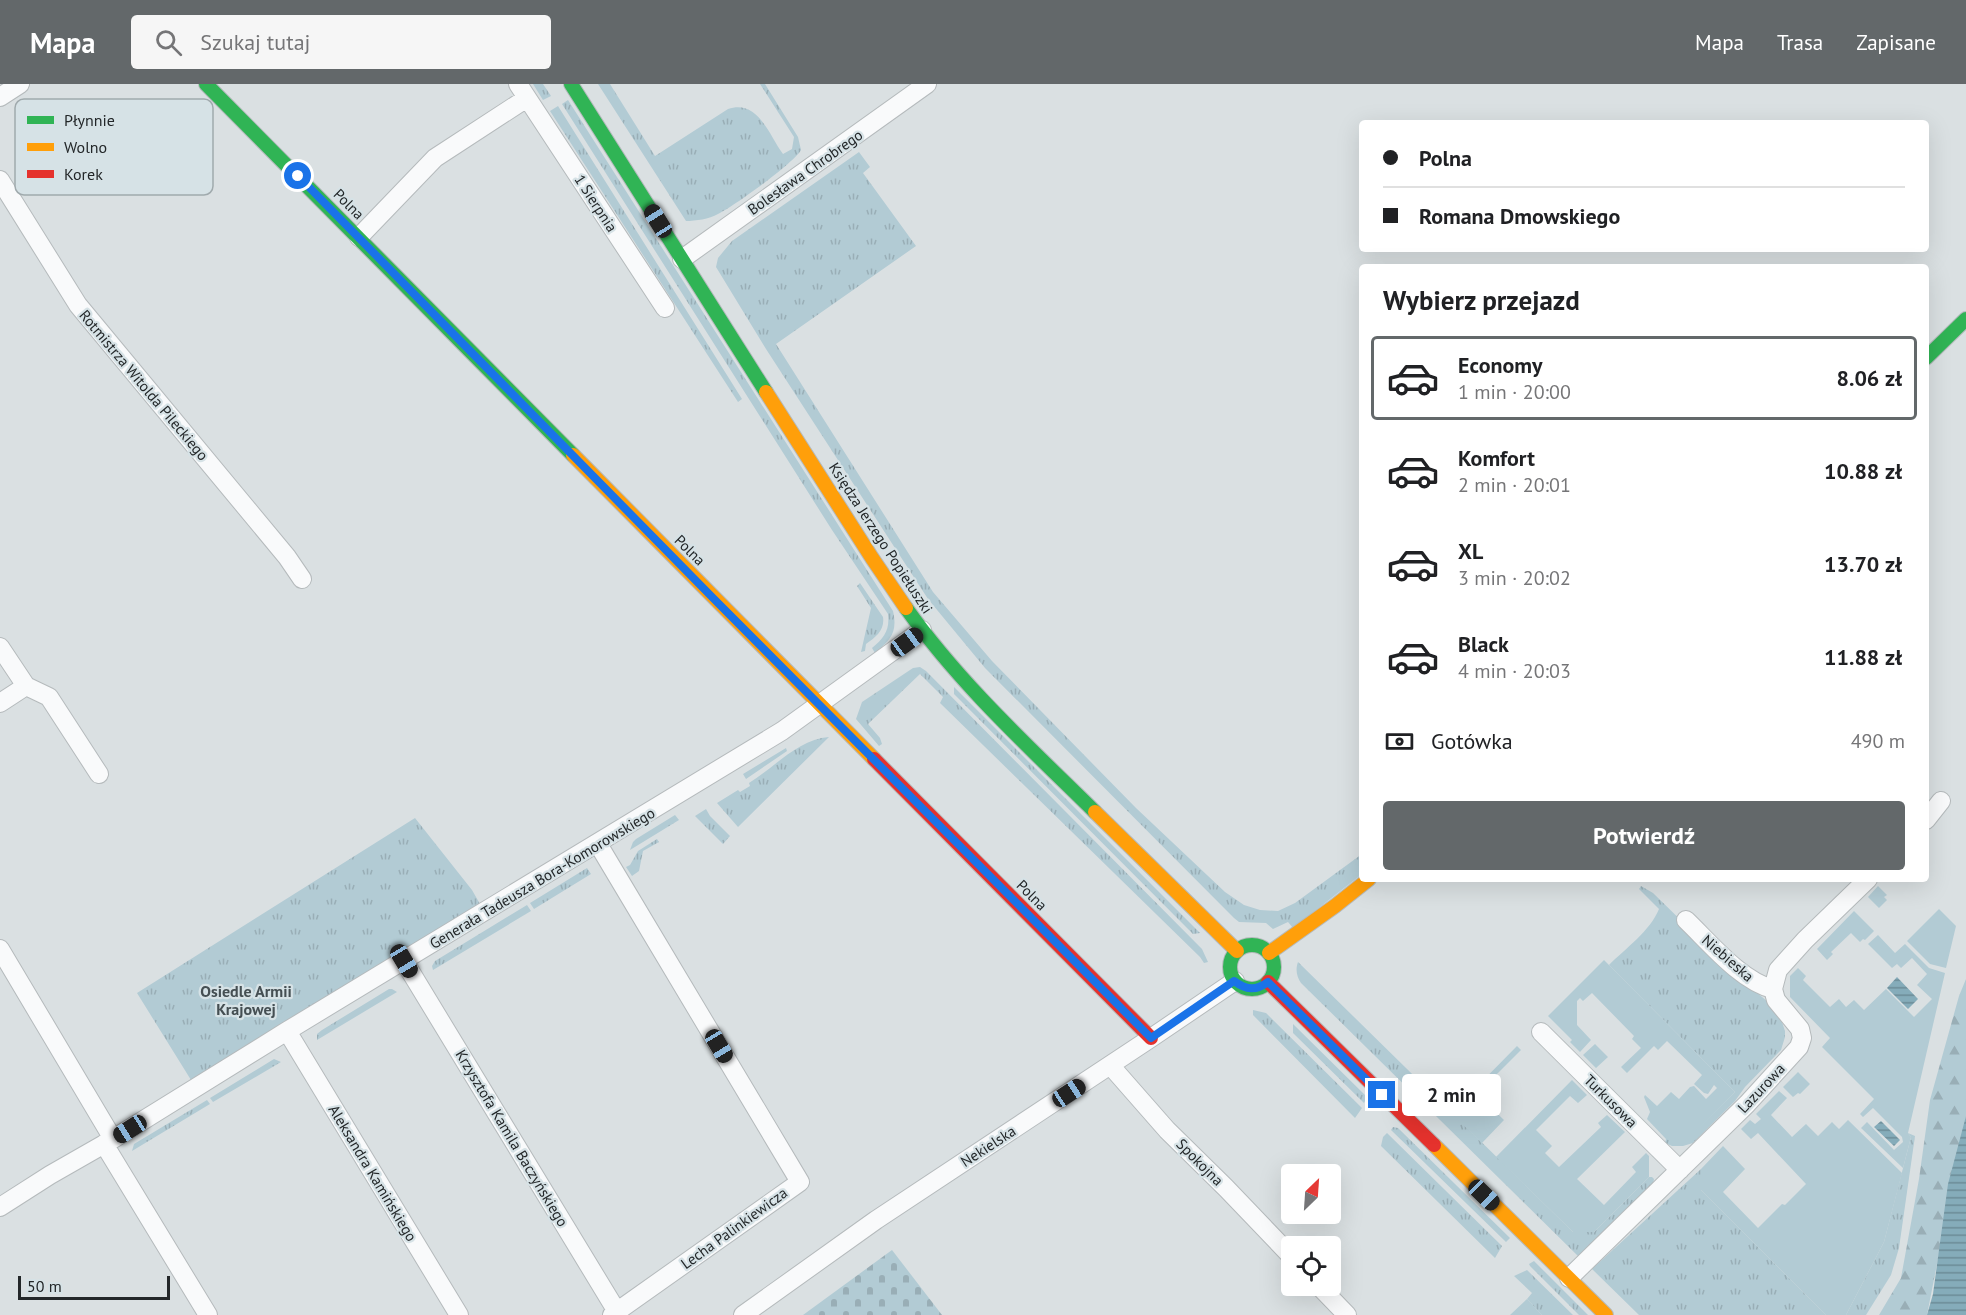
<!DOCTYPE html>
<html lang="pl">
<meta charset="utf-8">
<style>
:root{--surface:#fff;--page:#f6f6f6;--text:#202124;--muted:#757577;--line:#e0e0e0;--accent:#63686a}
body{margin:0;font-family:"PT Sans",sans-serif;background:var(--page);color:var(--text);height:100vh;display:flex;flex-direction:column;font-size:22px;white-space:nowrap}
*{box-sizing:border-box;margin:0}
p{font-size:20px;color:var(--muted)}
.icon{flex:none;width:33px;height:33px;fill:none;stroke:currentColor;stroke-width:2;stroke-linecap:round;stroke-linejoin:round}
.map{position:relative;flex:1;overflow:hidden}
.details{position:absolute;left:1359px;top:180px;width:570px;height:618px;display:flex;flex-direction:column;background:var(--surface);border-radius:6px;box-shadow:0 6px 24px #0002}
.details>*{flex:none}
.banner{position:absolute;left:1359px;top:36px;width:570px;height:132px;border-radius:6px;box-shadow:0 6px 24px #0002;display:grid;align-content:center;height:132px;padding:0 24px;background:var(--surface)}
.needle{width:39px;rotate:25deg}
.buttons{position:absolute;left:1281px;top:1080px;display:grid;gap:12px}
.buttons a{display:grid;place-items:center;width:60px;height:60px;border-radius:6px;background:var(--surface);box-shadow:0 6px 24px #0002;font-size:30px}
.scale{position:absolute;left:18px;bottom:15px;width:152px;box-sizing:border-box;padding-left:6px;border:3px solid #232729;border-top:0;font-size:16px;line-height:21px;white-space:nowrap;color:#232729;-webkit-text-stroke:4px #d6e2e6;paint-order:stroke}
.end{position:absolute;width:27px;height:27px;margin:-14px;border:8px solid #1a73e8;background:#fff;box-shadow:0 0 0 3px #fff}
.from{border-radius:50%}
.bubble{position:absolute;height:42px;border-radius:6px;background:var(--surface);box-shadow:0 6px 24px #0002;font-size:20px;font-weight:600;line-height:42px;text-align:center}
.car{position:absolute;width:18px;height:36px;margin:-18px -9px;border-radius:8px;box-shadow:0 0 4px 2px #0007;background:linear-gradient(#222 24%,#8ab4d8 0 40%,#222 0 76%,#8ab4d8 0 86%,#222 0)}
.banner b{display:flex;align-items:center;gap:21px;height:57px;font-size:22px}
.banner b+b{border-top:2px solid var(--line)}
.banner i{width:15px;height:15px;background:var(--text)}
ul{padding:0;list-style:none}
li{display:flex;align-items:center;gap:18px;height:84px;margin:0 12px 9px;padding:0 12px;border:3px solid transparent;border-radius:6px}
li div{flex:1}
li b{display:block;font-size:22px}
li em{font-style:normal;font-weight:600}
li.selected{border-color:var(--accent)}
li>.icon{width:54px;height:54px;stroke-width:1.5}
h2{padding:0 24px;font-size:27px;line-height:72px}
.pay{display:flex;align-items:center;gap:15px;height:66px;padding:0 24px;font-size:22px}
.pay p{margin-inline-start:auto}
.cta{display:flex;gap:12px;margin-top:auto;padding:12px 24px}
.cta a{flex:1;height:69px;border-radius:6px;background:var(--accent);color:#fff;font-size:24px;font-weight:600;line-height:69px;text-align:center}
header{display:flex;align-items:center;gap:36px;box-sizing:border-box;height:84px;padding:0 30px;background:var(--accent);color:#fff}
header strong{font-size:28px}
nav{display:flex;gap:33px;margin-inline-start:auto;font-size:21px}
.search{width:420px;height:54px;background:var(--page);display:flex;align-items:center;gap:15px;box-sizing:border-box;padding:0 21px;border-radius:6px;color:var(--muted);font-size:22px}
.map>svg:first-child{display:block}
.grass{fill:url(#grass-tufts)}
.forest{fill:url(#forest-firs)}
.cemetery{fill:url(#cemetery-stones)}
.garden{fill:#b2cbd4}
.water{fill:url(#water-rules)}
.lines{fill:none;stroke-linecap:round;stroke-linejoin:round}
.street-casing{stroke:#b5babc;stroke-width:20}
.fast-casing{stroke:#b5babc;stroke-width:16}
.slow-casing{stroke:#b5babc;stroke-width:16}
.jam-casing{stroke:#b5babc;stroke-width:16}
.street{stroke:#f9fafb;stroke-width:18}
.fast{stroke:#30b455;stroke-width:14}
.slow{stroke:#ff9f0a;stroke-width:14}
.jam{stroke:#e5322d;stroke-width:14}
.route{stroke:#1a73e8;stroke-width:8}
.labels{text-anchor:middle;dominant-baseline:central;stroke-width:4.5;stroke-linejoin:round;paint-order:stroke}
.street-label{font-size:15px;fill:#232729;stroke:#d6e2e6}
.neighbourhood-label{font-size:16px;font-weight:bold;fill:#454f53;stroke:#d6e2e6}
.key{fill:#d6e2e6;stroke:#a0aaad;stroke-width:1.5}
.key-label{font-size:16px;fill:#232729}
</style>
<header>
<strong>Mapa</strong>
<div class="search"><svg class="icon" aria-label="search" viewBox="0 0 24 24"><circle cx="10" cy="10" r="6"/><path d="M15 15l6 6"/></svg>Szukaj tutaj</div>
<nav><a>Mapa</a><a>Trasa</a><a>Zapisane</a></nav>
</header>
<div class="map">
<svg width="1966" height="1231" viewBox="0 0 1966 1231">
<defs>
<pattern id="grass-tufts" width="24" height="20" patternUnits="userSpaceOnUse" patternTransform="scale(1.5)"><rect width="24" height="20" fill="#b2cbd4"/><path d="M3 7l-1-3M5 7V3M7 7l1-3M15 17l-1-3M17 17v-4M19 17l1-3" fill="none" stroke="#99aeb6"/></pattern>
<pattern id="forest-firs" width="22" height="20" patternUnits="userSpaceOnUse" patternTransform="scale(1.5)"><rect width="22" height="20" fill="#b2cbd4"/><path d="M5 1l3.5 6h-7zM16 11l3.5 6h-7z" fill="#99aeb6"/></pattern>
<pattern id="cemetery-stones" width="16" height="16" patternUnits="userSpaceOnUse" patternTransform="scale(1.5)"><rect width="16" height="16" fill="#b2cbd4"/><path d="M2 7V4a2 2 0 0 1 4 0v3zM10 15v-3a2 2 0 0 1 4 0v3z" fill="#99aeb6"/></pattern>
<pattern id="water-rules" width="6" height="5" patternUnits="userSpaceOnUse" patternTransform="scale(1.5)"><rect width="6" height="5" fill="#85acba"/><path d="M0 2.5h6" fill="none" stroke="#6c8c97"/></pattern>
</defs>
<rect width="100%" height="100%" fill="#dae0e2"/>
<path class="grass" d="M533,0H543L551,12L543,16Z
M598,0H610L655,72L728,25C758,15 769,51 783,70L792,65L794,53L760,0H765L798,53L801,66C795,78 732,124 718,130C709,135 696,137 686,137Z
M568,16L893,527C898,549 890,556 875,569L872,564C884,554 890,546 888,530L832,446L562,20Z
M558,22L742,315L738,318L550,27Z
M859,68L870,83L863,89L916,162L776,260L933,508L992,577L1136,724L1225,808L1244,821L1260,826L1278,827L1295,819L1362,770V790L1293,844L1288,838L1273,845L1266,839L1239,838L1234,834L985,584L928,515L766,265L716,183L718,174L732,157Z
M860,499L883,533C885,546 876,553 866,560L865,567L861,568L871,524L857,502Z
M920,583L926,587L1202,865L1208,878L1204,879L1200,873L940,619L943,613L920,590L868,640L880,654L882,660L879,662L856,635L862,618L913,584Z
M954,603L1200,849L1193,850L954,610Z
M829,653L738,743L717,719L738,706L740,708L750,702L749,699C774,684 798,655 829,653Z
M786,664L787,667L746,695L743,690Z
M706,725L710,732L730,752L723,760L695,732Z
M675,731L679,736L630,766L633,758L636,755Z
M415,734L472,806L480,820L191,996L137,909Z
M657,755L659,758L643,767L639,787L632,792L626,783L630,781L638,767Z
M587,784L591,790L534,825L530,819Z
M1641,802L1653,809L1743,897L1768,918L1782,938L1785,947V953L1781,966L1745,1003L1735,1017L1693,1059L1683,1062H1672L1665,1059L1666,1055L1688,1054L1735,1008L1609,881C1626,864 1650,847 1659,825L1639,805Z
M527,821L531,827L433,886L432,882L435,877Z
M1298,878L1573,1148H1594L1649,1093H1652L1654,1095L1653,1100L1580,1174L1301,899C1297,893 1295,886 1298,878Z
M389,905H392L397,908L317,956V950L322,946Z
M1253,926L1266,929L1362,1024L1355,1034L1253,931Z
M1293,940L1367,1013L1364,1019L1293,949Z
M274,975L281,978L213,1018L210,1014Z
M207,1016L210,1020L132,1067L134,1060Z
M1393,1043L1398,1044L1510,1154L1506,1158L1391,1046Z
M1387,1049L1502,1162L1495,1174L1381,1062L1383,1053Z
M1908,1049L1915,1052L1899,1164L1891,1191L1866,1231H1846L1884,1158L1911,1053Z
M1701,1085V1106L1826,1231H1639L1592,1185Z
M1534,1177L1588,1231H1579L1530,1182L1529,1180Z
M1527,1186L1573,1231H1542L1527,1215L1532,1209L1514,1192Z"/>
<path class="forest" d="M1966,895V1032L1927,1231H1879L1901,1194L1919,1095L1930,1016L1959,912Z"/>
<path class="cemetery" d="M892,1166L942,1231H803Z"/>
<path class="garden" d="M1878,802L1887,811L1884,813L1887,816L1879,824L1868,813Z
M1939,825L1956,842L1946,884L1930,880L1907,857Z
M1854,827L1874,847L1865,856L1863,855L1860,858L1851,849L1831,868L1833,870L1827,876L1817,865Z
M1878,851L1895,869L1905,860L1929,884L1945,889L1908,1049L1911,1053L1903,1084L1861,1044L1867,1038L1894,1066L1903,1058L1902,1053L1873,1024L1863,1033L1860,1030L1874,1015L1822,963L1830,954L1790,913V892L1798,884L1806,892L1803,896L1830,923L1839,915L1846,923L1854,916L1864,926L1886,905L1914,933L1932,915L1917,901L1927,890L1912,874L1901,884L1897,880L1892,884L1868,860Z
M1604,876L1735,1008L1688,1055H1666L1647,1035L1650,1028L1644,1013L1645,1011L1657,1022L1671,1008L1679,1015L1690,1003L1694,1002L1706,1015L1717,1004L1714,1001L1708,1010L1704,1009L1694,1000L1702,991L1667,957L1658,966L1654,962L1627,989L1621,983L1641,964L1632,955L1634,952L1592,909L1583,917L1580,914L1577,917V941L1591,956L1580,968L1570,958L1572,956L1548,932Z
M1595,960L1608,973L1596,984L1583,971Z
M1517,962L1521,966L1477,1010L1504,1036L1482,1059L1451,1029Z
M1798,988L1810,1000L1800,1010L1798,1009L1793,1013L1783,1003Z
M1572,996L1587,1011L1578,1019L1570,1012L1536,1046L1552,1062L1545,1069L1559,1083L1601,1043L1598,1039L1607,1031L1625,1048L1577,1095L1604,1121L1636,1088L1632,1083L1646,1069L1649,1072V1093L1594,1148H1573L1496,1073Z
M1779,1007L1787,1014L1771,1031L1792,1053L1806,1040L1818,1052L1832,1038L1839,1045L1848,1036L1902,1089L1884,1158L1846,1231H1826L1701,1106V1085L1723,1062L1745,1085L1723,1108L1758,1144L1782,1120L1785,1121L1806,1100L1758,1049L1751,1055L1741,1045L1750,1036L1755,1040L1761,1035L1756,1030Z
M1527,1215L1542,1231H1510Z"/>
<path class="water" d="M1897,893L1918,915L1908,925L1887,904Z
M1966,1032V1231H1927L1933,1210L1948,1100Z
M1881,1037L1900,1056L1894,1062L1874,1043Z"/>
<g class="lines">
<defs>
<path id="street" d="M518,0L665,224
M0,13L20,0
M0,96L78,221L287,473L302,495
M359,153L435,74L527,14
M682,175L927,0
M0,563L26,602L49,613L99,690
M0,619L26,602
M1926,736L1941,717
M598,760L800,1098L612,1231
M1686,836C1710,859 1741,897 1773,905
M0,865L113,1055
M404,877L619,1231
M287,947L459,1231
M1541,948L1680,1086
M1110,981L1167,1046L1226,1104L1292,1173
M104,1060L208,1231
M0,1123L50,1091L113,1055L287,947L782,647L922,546
M1569,1194L1747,1020L1799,963L1802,954L1800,945L1776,916L1773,905L1778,886L1805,856L1868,795
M1319,1202L1347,1231
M743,1231L876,1136L1151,954L1235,897"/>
<path id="fast" d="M206,0L573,371
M571,0L766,308
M1926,274L1966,235
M906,524C960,600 1029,663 1095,728
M1230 883a22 22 0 1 1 44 0a22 22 0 1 1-44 0Z"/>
<path id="slow" d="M766,308L872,474L906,524
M573,371L874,675
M1095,728L1237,867
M1269,869L1335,822L1369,795
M1434,1061L1606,1231"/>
<path id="jam" d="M874,675L1151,954
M1268,898L1434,1061"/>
</defs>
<use href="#street" class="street-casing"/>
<use href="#fast" class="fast-casing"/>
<use href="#slow" class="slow-casing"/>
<use href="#jam" class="jam-casing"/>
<use href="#street" class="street"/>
<use href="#fast" class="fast"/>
<use href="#slow" class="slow"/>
<use href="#jam" class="jam"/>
</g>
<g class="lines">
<path class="route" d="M298,92L714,515L1151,954L1234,897C1246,906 1256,907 1268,898L1382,1011"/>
</g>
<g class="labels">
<g class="street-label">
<text transform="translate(805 88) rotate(-35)">Bolesława Chrobrego</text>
<text transform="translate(596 119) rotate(57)">1 Sierpnia</text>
<text transform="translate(349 120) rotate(45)">Polna</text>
<text transform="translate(144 301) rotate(50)">Rotmistrza Witolda Pileckiego</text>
<text transform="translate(881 454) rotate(57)">Księdza Jerzego Popiełuszki</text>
<text transform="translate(690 466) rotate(45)">Polna</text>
<text transform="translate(542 794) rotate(-31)">Generała Tadeusza Bora-Komorowskiego</text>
<text transform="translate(1032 811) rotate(45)">Polna</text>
<text transform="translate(1728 874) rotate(41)">Niebieska</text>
<text transform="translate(1761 1004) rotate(-47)">Lazurowa</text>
<text transform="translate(1611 1017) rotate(45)">Turkusowa</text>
<text transform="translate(512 1054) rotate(59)">Krzysztofa Kamila Baczyńskiego</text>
<text transform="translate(988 1062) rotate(-33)">Nekielska</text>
<text transform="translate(1200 1078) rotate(45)">Spokojna</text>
<text transform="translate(373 1089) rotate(59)">Aleksandra Kamińskiego</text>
<text transform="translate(734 1144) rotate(-36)">Lecha Palinkiewicza</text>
</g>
<g class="neighbourhood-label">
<text x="246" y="907">Osiedle Armii<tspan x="246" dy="18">Krajowej</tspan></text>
</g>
</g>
<rect x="15" y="15" width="198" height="96" rx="9" class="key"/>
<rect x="27" y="32" width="27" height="8" fill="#30b455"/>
<rect x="27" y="59" width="27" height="8" fill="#ff9f0a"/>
<rect x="27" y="86" width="27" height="8" fill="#e5322d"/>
<g class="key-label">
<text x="64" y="42">Płynnie</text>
<text x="64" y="69">Wolno</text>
<text x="64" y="96">Korek</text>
</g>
</svg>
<div class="buttons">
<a><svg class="needle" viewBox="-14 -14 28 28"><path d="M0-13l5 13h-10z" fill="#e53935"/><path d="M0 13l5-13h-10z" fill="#757577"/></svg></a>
<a><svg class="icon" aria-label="locate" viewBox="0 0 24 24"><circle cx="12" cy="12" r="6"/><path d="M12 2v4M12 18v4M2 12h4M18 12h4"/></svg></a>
</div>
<div class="scale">50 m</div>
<i class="end from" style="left:298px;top:92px"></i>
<i class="end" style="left:1382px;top:1011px"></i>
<div class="bubble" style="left:1402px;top:990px;width:99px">2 min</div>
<i class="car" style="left:658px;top:137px;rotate:328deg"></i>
<i class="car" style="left:907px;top:558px;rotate:54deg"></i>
<i class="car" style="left:404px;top:877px;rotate:149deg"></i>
<i class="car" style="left:719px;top:962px;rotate:149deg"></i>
<i class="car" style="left:1069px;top:1009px;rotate:57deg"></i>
<i class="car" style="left:130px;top:1045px;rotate:238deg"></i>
<i class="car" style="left:1484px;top:1111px;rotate:134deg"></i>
<div class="banner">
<b><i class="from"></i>Polna</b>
<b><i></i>Romana Dmowskiego</b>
</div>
<section class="details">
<h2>Wybierz przejazd</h2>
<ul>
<li class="selected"><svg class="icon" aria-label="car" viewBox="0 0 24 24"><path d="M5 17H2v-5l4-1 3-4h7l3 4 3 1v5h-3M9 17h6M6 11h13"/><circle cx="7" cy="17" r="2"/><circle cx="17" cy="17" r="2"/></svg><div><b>Economy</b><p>1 min · 20:00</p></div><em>8.06 zł</em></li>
<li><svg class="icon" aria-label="car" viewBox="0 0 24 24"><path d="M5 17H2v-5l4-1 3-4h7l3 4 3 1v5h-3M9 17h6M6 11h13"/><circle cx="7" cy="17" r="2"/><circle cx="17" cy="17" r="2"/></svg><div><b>Komfort</b><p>2 min · 20:01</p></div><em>10.88 zł</em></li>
<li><svg class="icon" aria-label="car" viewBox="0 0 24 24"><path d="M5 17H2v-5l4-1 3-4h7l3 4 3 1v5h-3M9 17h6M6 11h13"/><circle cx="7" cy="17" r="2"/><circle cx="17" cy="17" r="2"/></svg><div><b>XL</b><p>3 min · 20:02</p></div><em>13.70 zł</em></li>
<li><svg class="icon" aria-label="car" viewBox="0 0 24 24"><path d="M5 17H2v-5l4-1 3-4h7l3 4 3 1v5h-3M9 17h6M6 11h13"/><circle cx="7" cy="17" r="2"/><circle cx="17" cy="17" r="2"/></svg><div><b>Black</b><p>4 min · 20:03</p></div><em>11.88 zł</em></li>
</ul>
<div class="pay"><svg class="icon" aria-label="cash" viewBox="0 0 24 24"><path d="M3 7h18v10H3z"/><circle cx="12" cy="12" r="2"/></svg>Gotówka<p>490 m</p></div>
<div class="cta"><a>Potwierdź</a></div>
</section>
</div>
